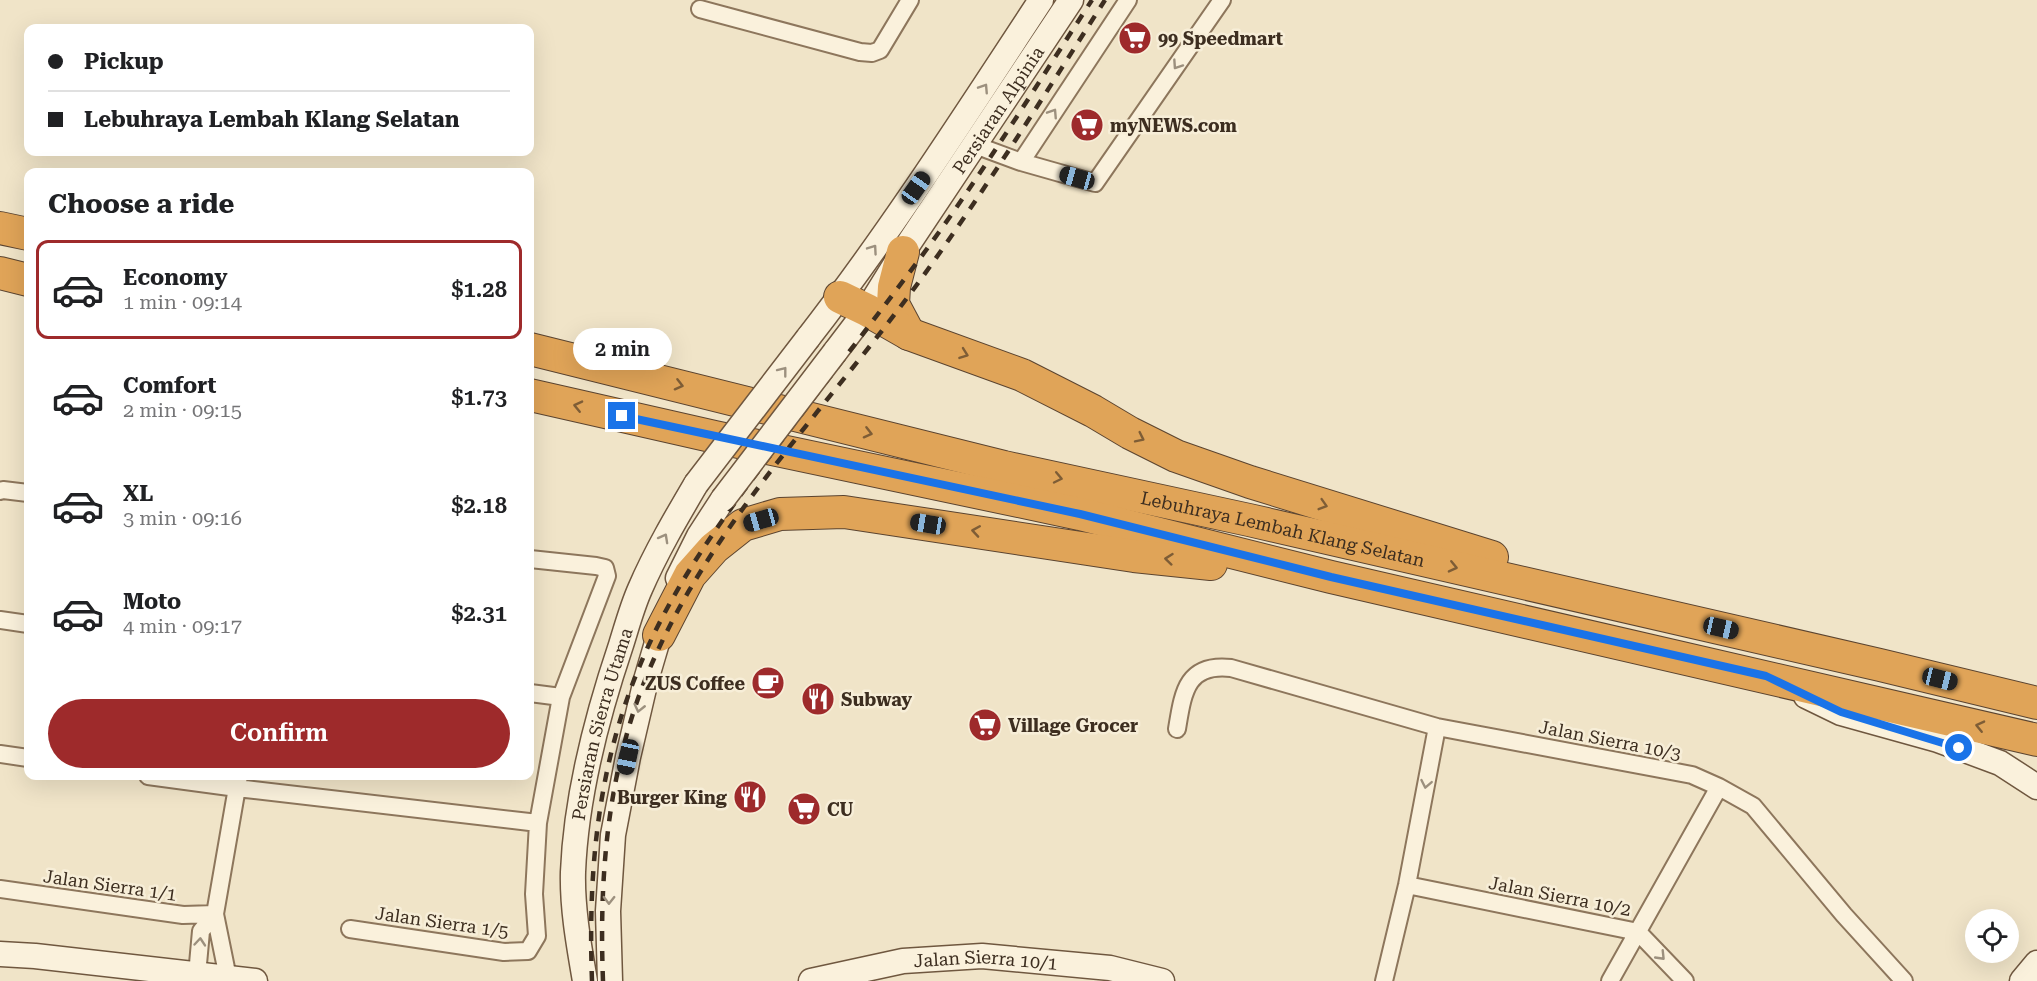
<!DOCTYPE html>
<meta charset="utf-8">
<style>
:root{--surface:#fff;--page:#f6f6f6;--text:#202124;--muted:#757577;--line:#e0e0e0;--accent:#9e2a2b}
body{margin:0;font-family:"Roboto Serif",serif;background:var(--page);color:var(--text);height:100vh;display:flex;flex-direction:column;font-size:22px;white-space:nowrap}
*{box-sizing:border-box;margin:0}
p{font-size:20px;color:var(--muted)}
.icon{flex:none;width:33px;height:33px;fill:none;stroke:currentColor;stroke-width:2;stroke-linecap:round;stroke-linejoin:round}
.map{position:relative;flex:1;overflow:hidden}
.drawer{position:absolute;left:24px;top:168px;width:510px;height:612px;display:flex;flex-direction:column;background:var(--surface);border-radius:12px;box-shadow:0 6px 24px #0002}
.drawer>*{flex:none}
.banner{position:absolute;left:24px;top:24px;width:510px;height:132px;border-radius:12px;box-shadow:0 6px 24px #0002;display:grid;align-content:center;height:132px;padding:0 24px;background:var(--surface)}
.tools{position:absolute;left:1965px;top:909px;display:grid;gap:12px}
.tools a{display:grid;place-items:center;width:54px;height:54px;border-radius:50%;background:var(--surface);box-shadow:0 6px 24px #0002;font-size:30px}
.end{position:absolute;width:27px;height:27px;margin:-14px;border:8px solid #1a73e8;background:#fff;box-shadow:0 0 0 3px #fff}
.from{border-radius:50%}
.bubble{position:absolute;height:42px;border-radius:21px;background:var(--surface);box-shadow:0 6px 24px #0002;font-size:20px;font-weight:600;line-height:42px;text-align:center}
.car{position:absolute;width:18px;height:36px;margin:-18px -9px;border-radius:8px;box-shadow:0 0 4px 2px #0007;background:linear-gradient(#222 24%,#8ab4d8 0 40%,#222 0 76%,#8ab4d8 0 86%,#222 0)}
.banner b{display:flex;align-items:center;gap:21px;height:57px;font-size:22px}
.banner b+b{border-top:2px solid var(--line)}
.banner i{width:15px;height:15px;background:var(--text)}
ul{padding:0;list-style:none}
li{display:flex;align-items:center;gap:18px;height:99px;margin:0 12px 9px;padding:0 12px;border:3px solid transparent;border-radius:12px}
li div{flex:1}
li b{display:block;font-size:22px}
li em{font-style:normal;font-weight:600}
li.active{border-color:var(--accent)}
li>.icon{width:54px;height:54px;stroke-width:1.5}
h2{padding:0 24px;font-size:27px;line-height:72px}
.primary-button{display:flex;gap:12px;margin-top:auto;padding:12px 24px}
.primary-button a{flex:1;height:69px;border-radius:36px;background:var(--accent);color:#fff;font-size:24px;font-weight:600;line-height:69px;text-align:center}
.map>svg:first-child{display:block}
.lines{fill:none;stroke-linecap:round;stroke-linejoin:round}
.street-casing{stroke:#8d765c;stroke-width:20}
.secondary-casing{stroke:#6f573f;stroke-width:27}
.highway-casing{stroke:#5b4430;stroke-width:34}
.street{stroke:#faf1dc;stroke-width:16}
.secondary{stroke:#faf1dc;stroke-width:24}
.highway{stroke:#e0a458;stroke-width:32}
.rail{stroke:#3d2e20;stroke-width:4.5;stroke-dasharray:10 10;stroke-linecap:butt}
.secondary-bridge-casing{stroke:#6f573f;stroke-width:27;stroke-linecap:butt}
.secondary-bridge{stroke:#faf1dc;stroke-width:24}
.oneway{stroke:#9c907e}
.oneway2{stroke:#7e5d36}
.route{stroke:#1a73e8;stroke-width:8}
.labels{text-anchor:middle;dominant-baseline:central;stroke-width:5;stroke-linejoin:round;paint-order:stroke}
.poi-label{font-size:18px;font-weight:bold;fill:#3d2e20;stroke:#f7eed8;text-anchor:start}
.street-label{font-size:18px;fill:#3d2e20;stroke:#f7eed8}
</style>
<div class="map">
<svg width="2037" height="981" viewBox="0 0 2037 981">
<rect width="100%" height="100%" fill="#f0e4c8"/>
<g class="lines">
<defs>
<path id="street" d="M700,9L860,52L872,53L880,50L910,0
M975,145L1021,162L1095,183L1222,0
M1021,162L1128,0
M0,491L3,490L28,493
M0,620L28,624
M530,693L561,697
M1177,729C1183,693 1186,663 1231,668L1437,727L1692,775L1719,787L1753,806L1844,915L1904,981
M0,754L28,758
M148,776L237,788L538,823
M1407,885L1638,932L1685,981
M0,889L183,915L215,914
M350,929L504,952L528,951L537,936L534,894L538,823L561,697L607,576L605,568L596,566L530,559
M197,975L201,931L215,914
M228,978L215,914L239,776
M1384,981L1407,885L1437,727
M1610,981L1719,787"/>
<g id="secondary">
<path d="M808,338C892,230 966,114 1041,0"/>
<path id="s1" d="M835,352L867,310L903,252L1071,0"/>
<path d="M678,578L699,536L723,499"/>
<path d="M1806,696L1841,713L1938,740L2000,763L2037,787"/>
<path d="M0,954L35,956L255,981"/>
<path id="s2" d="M585,981C579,946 572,908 573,872C576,797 597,716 621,645C627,626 632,607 640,589C656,552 676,518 696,484"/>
<path d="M610,981L608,911L613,835L628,757L646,680L664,619"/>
<path id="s3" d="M811,981L903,961L982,956L1110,968L1162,981"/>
<path d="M2022,981L2037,963"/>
</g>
<g id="highway">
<path d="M0,228L28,234"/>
<path d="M903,252L894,287L893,304L909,334"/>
<path d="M0,273L28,280"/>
<path d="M840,297L867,310L909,334L1022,375L1093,411L1130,433L1176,456L1250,482L1492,557"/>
<path id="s4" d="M530,349L1004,467L1249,520L1880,665L2037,703"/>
<path d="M530,395L715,437L1080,514L1331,577L2037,740"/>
<path d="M659,635L690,575L714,548L743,525L780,514L844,512L1134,556L1211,564"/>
</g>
</defs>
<use href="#street" class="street-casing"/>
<use href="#secondary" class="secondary-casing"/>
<use href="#highway" class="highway-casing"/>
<use href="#street" class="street"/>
<use href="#secondary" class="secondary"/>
<use href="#highway" class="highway"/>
<path class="rail" d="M592,981C588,874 597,770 638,670C672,585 727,512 782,440C824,384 867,329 909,273C975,186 1032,92 1092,0
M603,981C599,879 607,776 645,680C706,528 826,410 921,279C986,189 1045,94 1105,0"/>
<defs>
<path id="secondary-bridge" d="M696,484L808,338
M723,499L835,352"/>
</defs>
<use href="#secondary-bridge" class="secondary-bridge-casing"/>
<use href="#secondary-bridge" class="secondary-bridge"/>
</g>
<defs><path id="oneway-chevron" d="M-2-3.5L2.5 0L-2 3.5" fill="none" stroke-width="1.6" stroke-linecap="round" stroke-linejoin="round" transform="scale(1.5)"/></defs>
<g class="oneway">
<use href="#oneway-chevron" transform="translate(1177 65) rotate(124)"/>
<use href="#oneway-chevron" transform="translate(984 88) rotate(-57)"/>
<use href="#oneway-chevron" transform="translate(1053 113) rotate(-57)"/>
<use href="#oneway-chevron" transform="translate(873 249) rotate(-55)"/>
<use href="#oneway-chevron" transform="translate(783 371) rotate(-52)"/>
<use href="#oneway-chevron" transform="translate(664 538) rotate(-61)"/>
<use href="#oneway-chevron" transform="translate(639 708) rotate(103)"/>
<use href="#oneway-chevron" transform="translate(1426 784) rotate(101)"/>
<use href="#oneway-chevron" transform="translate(609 900) rotate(91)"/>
<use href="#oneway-chevron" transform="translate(200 942) rotate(-85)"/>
<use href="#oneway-chevron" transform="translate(1661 956) rotate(46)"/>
</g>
<g class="oneway2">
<use href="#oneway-chevron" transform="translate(964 354) rotate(20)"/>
<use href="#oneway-chevron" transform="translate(679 385) rotate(14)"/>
<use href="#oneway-chevron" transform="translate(578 406) rotate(-167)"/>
<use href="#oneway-chevron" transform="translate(868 433) rotate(14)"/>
<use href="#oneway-chevron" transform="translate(1140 438) rotate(26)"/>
<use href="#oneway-chevron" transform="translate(1058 478) rotate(12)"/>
<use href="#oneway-chevron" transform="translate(1323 505) rotate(17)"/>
<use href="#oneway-chevron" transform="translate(976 531) rotate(-171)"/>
<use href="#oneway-chevron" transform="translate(1169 559) rotate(-174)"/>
<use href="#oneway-chevron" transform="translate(1453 567) rotate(13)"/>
<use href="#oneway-chevron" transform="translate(1980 726) rotate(-167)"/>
</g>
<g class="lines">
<path class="route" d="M622,416L1080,514L1331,577L1766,676L1841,712L1959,748"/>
</g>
<defs>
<symbol id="supermarket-disc" viewBox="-11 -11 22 22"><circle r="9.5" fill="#9e2a2b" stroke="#f7eed8"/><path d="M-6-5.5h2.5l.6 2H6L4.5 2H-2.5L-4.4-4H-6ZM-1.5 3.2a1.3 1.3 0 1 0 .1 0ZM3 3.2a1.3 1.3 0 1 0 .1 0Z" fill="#fff"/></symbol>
<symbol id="cafe-disc" viewBox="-11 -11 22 22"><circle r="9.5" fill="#9e2a2b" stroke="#f7eed8"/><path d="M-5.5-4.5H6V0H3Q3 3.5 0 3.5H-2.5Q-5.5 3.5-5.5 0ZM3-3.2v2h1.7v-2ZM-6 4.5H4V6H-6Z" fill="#fff"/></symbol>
<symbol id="restaurant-disc" viewBox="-11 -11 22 22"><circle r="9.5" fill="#9e2a2b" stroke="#f7eed8"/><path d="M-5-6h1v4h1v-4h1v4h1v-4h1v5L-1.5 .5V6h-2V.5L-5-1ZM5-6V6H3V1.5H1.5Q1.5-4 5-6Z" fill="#fff"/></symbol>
</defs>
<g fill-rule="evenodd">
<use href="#supermarket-disc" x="1116" y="19" width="38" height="38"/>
<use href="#supermarket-disc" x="1068" y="106" width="38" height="38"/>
<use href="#cafe-disc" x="749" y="664" width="38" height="38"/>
<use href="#restaurant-disc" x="799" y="680" width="38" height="38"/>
<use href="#supermarket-disc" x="966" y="706" width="38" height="38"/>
<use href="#restaurant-disc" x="731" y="778" width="38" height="38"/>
<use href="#supermarket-disc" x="785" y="790" width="38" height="38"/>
</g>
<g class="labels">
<g class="poi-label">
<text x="1158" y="38">99 Speedmart</text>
<text x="1110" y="125">myNEWS.com</text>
<text x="745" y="683" text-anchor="end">ZUS Coffee</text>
<text x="841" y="699">Subway</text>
<text x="1008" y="725">Village Grocer</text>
<text x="727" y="797" text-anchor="end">Burger King</text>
<text x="827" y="809">CU</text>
</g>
<g class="street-label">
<text stroke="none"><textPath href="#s1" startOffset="292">Persiaran Alpinia</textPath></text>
<text stroke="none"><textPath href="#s4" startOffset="774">Lebuhraya Lembah Klang Selatan</textPath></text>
<text stroke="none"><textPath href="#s2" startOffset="261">Persiaran Sierra Utama</textPath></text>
<text transform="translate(1610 740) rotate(11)">Jalan Sierra 10/3</text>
<text transform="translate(110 885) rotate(8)">Jalan Sierra 1/1</text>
<text transform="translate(1560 896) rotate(11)">Jalan Sierra 10/2</text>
<text transform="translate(442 922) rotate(8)">Jalan Sierra 1/5</text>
<text stroke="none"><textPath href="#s3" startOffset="177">Jalan Sierra 10/1</textPath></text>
</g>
</g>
</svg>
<div class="tools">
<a><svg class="icon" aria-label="locate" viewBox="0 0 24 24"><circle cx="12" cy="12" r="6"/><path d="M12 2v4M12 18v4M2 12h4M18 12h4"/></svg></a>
</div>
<i class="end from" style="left:1959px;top:748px"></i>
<i class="end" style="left:622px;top:416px"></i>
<div class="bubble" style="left:573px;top:328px;width:99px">2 min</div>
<i class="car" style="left:1077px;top:178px;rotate:286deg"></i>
<i class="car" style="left:916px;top:188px;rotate:35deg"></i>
<i class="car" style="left:761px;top:520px;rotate:254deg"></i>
<i class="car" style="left:928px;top:524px;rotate:279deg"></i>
<i class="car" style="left:1721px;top:628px;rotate:103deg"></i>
<i class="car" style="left:1940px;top:679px;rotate:104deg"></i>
<i class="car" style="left:628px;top:757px;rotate:192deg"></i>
<div class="banner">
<b><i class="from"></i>Pickup</b>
<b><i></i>Lebuhraya Lembah Klang Selatan</b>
</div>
<section class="drawer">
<h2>Choose a ride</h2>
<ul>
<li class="active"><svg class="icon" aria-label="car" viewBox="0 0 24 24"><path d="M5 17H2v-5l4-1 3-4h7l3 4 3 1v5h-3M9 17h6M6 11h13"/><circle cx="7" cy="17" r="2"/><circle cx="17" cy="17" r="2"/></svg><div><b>Economy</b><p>1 min · 09:14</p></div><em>$1.28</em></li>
<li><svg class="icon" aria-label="car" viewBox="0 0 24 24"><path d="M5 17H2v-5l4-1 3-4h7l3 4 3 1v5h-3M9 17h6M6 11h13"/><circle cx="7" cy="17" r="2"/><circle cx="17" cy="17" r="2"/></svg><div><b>Comfort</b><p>2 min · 09:15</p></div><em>$1.73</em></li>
<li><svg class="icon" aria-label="car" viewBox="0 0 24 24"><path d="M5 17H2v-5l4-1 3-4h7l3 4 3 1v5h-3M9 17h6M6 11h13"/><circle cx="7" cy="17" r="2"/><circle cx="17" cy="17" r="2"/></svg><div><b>XL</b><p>3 min · 09:16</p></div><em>$2.18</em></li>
<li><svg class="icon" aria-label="car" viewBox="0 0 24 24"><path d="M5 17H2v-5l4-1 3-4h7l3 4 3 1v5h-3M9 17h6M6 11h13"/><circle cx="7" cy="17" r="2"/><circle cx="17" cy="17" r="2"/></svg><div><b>Moto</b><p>4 min · 09:17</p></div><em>$2.31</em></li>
</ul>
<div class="primary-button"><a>Confirm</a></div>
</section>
</div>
